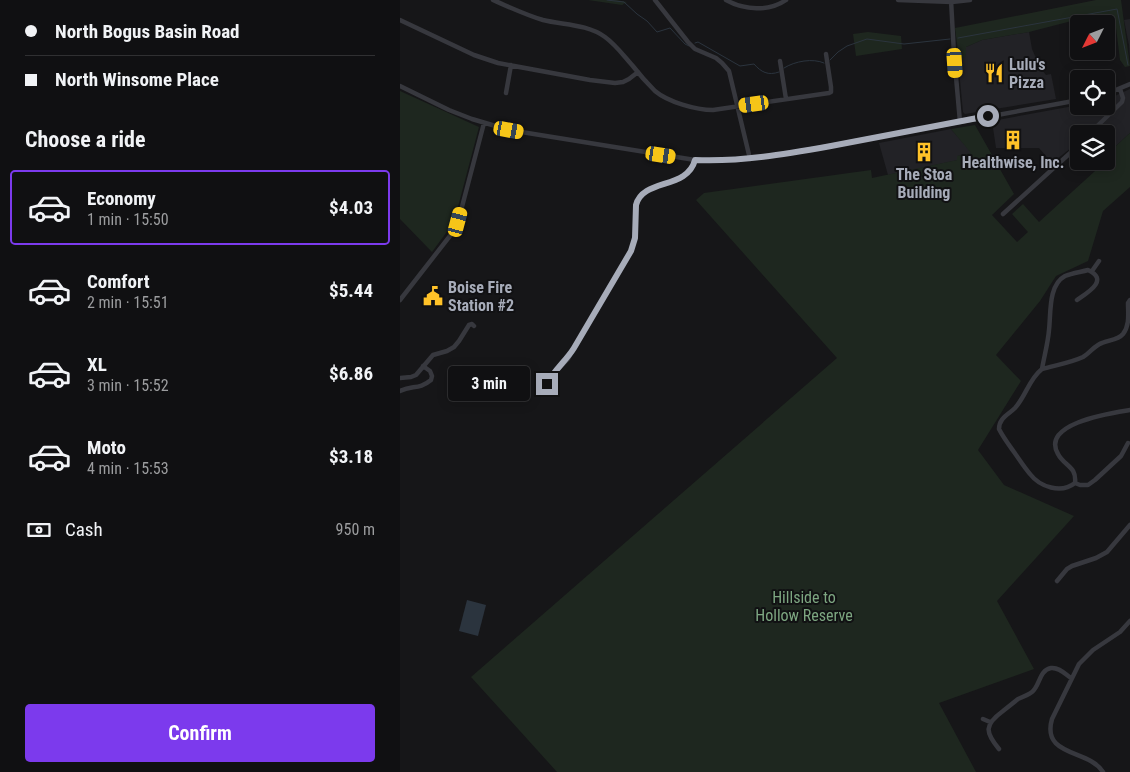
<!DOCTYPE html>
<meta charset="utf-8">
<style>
:root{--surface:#101012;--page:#19191b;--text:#f1f3f6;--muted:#9c9d9f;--line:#303032;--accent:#7c3aed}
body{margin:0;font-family:"Roboto Condensed",sans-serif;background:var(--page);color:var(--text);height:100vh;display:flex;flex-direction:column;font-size:19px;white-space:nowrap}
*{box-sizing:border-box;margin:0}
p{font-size:16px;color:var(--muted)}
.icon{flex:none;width:28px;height:28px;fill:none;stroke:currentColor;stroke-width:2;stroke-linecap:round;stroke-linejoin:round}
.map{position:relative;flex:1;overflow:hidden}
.panel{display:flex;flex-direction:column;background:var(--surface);width:400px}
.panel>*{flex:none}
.top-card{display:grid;align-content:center;height:110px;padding:0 25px;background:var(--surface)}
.needle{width:32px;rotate:228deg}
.fabs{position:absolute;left:670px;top:15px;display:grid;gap:10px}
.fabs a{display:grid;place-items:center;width:45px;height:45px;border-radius:5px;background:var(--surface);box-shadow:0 2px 12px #0003,0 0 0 1px var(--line);font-size:25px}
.end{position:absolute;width:22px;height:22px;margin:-11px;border:6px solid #a7acb9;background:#111;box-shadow:0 0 0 2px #111}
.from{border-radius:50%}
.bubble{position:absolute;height:35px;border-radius:5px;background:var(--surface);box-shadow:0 2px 12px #0003,0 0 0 1px var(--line);font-size:16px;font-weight:700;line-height:35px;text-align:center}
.car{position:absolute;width:15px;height:30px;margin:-15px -8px;border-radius:6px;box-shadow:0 0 4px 1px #0007;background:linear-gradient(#f5c518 24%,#345 0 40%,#f5c518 0 76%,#345 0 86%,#f5c518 0)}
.top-card b{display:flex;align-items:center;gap:18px;height:48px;font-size:19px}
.top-card b+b{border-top:1px solid var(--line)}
.top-card i{width:12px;height:12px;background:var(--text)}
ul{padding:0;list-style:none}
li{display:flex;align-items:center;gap:15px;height:75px;margin:0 10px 8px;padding:0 15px;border:2px solid transparent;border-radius:5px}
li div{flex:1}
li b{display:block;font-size:19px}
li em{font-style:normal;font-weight:700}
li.on{border-color:var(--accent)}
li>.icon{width:45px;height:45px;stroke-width:1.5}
h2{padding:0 25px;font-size:22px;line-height:60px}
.pay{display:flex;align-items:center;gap:12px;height:55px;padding:0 25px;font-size:19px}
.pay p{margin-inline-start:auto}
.cta{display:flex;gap:10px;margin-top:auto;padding:10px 25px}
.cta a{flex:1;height:58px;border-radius:5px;background:var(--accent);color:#fff;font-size:20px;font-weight:700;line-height:58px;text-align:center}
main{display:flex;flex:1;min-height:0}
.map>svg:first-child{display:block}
.built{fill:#222226}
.green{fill:#1e271f}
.water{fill:#2b343e}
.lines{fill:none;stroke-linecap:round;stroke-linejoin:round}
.stream{stroke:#2b343e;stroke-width:1}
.minor{stroke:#37383e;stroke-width:4.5}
.route{stroke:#a7acb9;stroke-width:6}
.labels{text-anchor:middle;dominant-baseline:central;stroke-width:4;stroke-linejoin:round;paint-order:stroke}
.poi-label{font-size:16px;font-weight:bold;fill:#a7acb9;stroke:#111113;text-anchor:start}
.park-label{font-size:16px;fill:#7da681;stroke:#111113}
</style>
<main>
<section class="panel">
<div class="top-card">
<b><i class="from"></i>North Bogus Basin Road</b>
<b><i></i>North Winsome Place</b>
</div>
<h2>Choose a ride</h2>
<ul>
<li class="on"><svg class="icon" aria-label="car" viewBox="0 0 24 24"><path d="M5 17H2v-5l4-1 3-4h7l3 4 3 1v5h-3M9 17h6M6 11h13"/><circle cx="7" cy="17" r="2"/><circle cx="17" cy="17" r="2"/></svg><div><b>Economy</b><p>1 min · 15:50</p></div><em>$4.03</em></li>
<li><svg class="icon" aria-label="car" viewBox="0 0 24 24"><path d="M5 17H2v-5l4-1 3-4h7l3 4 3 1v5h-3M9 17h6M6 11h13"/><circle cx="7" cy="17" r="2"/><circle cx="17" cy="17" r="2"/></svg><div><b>Comfort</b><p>2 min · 15:51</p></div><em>$5.44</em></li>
<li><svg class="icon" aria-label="car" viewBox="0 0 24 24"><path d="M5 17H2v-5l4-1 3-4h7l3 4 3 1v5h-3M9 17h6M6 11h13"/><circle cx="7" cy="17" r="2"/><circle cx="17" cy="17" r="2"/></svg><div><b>XL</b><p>3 min · 15:52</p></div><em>$6.86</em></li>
<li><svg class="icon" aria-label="car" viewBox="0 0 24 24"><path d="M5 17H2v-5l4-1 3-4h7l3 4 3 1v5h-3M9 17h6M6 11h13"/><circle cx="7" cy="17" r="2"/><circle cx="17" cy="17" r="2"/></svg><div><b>Moto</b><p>4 min · 15:53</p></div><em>$3.18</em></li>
</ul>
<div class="pay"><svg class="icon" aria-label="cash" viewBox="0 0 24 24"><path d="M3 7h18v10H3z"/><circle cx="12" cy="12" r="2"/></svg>Cash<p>950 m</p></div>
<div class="cta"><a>Confirm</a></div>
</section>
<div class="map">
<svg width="730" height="772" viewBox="0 0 730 772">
<rect width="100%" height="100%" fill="#161618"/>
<path class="built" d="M730,19V58L729,45L724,20Z
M629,32L632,49L635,56H639L642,70L646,75L651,74L656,99L565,114L563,112L557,48L566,47L582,40Z
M730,89V133L706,155V134H679V140L676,144L652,163L639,148H596L592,121L679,105V106H706V100Z
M551,129L572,153L558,156V160L488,175L479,143Z"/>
<path class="green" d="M188,0H216L227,2L222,5Z
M696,0H721L730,66L725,67L720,60L715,20L695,15L629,32L582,40L566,47V53L565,57L559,59L555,28Z
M468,32L501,36L502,49L456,56L453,34Z
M0,91L79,127L54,222L32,252L0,219Z
M575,125L614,194L592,215L617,242L628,232L612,214L623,204L639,222L706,161V155L730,133V187L703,211L688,261L656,276L640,301L596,355L621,381L578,450L604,485L674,516L597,601L634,669L539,703L576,772H157L71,677L437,358L296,200L304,193L471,170L472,178L557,160V156L571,153L551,129Z"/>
<path class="water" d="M67,600L86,605L78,636L59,631Z"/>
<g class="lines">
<path class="stream" d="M207,0L224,2L237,14L247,21L257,32L270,28L285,44L289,46
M558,38L717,9L728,65
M295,43L298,42L340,66L354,64C361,72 368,76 379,72
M430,60L438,52L447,46L467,39L504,44L550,39
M384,68C395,61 413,58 424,63"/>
<path class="minor" d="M93,0C109,7 126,15 143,20C163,25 187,24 205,37C216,45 223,55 232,65C239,74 247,83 255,91C268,102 296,110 313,110L429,93L431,92V87L426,54
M255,0L288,42L295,49L316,58L322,63L329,71L350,159
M326,0C344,10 369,12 386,0
M498,0L552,2L570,0
M551,0L554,54L560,122
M0,20L74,55L98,63L190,80L215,83L223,82L229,79L238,72
M380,61L386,99
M0,86L49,110L72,119L109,130L295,160C351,162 407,150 461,140C534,127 606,113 679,100
M106,93L111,65
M706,94L730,84
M689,134L722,102L723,98L720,89
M603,214L679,145
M692,271L699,261
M0,300L53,232L58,222L84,123
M730,300L728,303C728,313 730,325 723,334C718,340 709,340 702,343C695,345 690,353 683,357C670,363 656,365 642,369C629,379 626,396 615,408C608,415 599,418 599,429C603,437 609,445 614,452C619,459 624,467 630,474C640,487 661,494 675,483C677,466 664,466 658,454C640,423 712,413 730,410
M642,369C644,357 648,343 649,330C651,314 648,285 665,276C672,273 681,272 688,270C710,280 687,293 677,300
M0,378L11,377L16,375L33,355L47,351L54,347L59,341L69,325L72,324L74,326
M0,391C12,385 19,390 31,380L32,376L30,371L23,366
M142,393L152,375L168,359L174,348L231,251L235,238L236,205C243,178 287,190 295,160
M675,483L680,485H688L695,480L721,456L728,443
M657,581L667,569L672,566L696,558L707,552L730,525
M583,719L590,722
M599,749C585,732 584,725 603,711C608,707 613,703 618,699C623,697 628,695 632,692C640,686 639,670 651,668C659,667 665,674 671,678
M703,772C689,749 641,757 652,719L679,664L693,650L720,632L730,621"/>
</g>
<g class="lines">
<path class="route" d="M147,384C154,370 166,361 174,348L231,251L235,238L236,205C243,178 287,190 295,160C341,162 386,154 431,146C483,136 536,126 588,116"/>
</g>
<defs>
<symbol id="restaurant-bare" viewBox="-9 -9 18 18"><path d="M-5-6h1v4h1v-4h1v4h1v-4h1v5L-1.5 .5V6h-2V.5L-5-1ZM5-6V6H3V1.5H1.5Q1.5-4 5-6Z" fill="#ffc228" stroke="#111113" stroke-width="2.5" paint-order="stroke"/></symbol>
<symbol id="building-bare" viewBox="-9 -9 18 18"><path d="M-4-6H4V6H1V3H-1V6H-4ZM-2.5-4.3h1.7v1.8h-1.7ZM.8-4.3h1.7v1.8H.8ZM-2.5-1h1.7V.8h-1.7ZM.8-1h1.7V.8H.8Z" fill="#ffc228" stroke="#111113" stroke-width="2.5" paint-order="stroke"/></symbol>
<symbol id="civic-bare" viewBox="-9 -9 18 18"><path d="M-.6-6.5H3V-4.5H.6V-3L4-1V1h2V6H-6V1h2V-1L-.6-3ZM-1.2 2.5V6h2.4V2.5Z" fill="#ffc228" stroke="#111113" stroke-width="2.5" paint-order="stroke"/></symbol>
</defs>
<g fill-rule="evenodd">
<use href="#restaurant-bare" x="580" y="59" width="28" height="28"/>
<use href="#building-bare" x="599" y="126" width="28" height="28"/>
<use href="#building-bare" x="510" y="138" width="28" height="28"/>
<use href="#civic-bare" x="19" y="282" width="28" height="28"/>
</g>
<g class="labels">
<g class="poi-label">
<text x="609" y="64">Lulu's<tspan x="609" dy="18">Pizza</tspan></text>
<text x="613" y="162" text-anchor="middle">Healthwise, Inc.</text>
<text x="524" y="174" text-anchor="middle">The Stoa<tspan x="524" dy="18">Building</tspan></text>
<text x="48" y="287">Boise Fire<tspan x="48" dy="18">Station #2</tspan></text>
</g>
<g class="park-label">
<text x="404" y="597">Hillside to<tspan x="404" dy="18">Hollow Reserve</tspan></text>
</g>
</g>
</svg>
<div class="fabs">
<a><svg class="needle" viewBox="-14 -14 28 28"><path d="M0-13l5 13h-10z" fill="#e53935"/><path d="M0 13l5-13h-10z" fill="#9c9d9f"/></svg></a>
<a><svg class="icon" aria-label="locate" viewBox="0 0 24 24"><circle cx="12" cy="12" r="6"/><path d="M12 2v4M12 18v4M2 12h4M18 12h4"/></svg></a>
<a><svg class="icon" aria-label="layers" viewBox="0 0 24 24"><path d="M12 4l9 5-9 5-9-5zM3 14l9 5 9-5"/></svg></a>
</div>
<i class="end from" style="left:588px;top:116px"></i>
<i class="end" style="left:147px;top:384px"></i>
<div class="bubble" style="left:48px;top:366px;width:82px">3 min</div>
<i class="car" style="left:555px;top:63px;rotate:176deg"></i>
<i class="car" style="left:354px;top:104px;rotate:262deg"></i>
<i class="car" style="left:109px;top:130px;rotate:100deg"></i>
<i class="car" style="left:261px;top:155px;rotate:99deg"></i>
<i class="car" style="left:58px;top:222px;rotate:15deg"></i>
</div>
</main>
